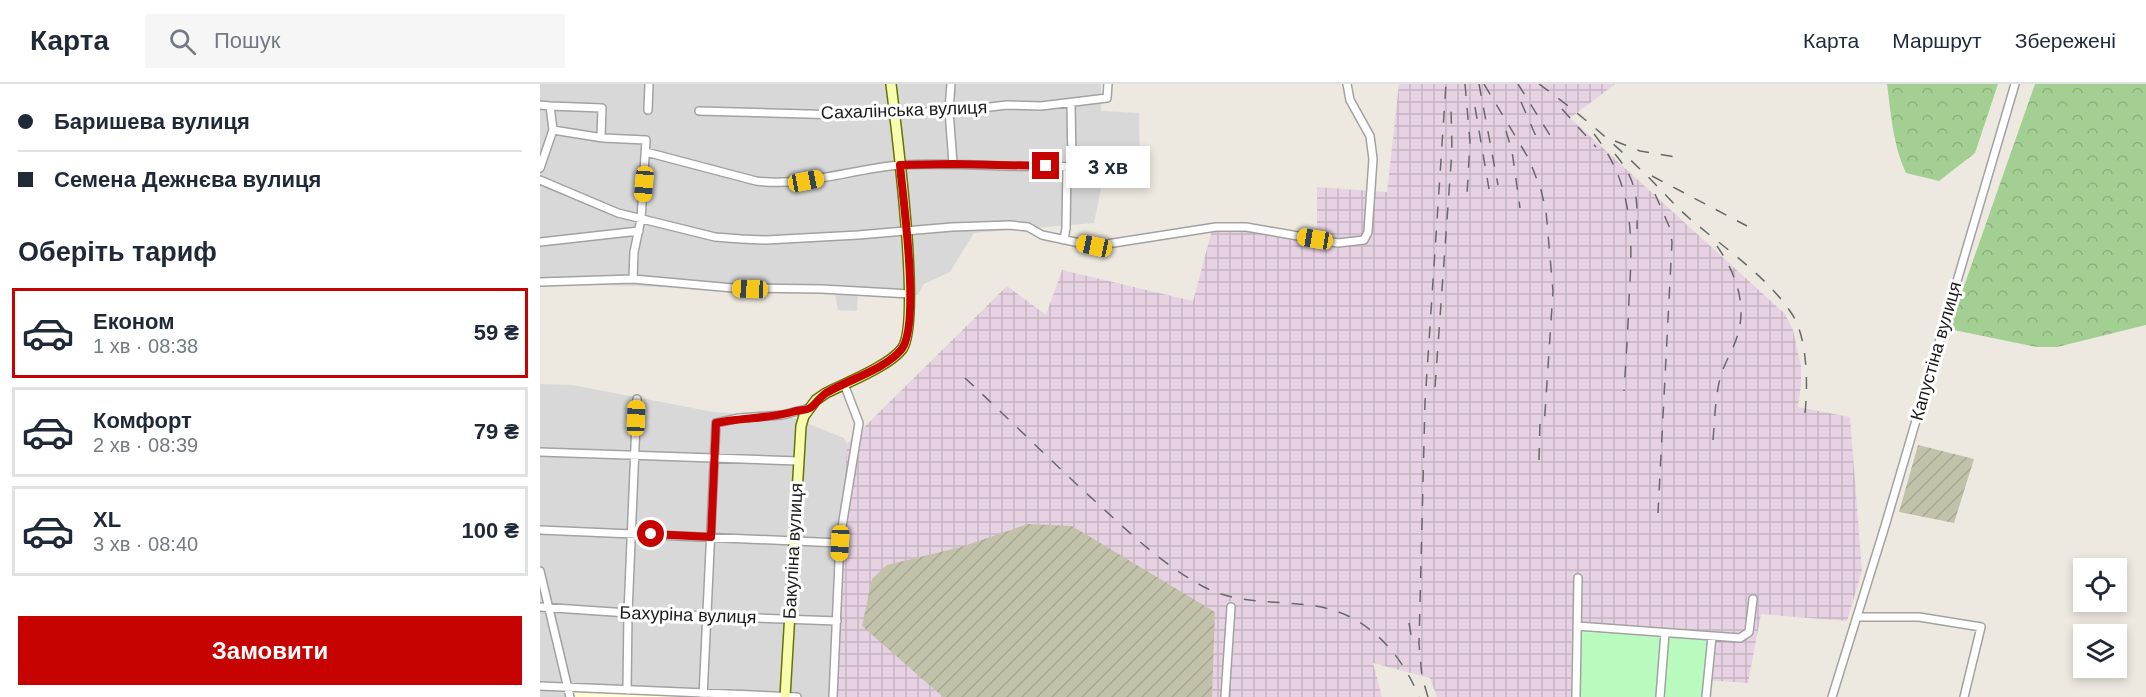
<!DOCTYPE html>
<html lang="uk">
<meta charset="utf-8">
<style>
:root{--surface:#fff;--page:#f6f6f7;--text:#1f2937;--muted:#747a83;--line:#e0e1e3;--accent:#c60300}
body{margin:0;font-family:Helvetica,sans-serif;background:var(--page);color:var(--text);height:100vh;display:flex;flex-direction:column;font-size:22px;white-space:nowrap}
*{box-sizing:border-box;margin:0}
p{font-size:20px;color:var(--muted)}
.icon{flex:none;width:33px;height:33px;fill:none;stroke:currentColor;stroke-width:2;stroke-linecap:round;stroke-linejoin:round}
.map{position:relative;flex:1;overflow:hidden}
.details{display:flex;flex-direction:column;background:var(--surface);width:540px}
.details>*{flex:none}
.guide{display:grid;align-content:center;height:132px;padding:0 18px;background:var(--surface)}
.controls{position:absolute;left:1533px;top:474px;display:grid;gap:12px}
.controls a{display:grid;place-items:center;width:54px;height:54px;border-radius:0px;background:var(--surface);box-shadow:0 3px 9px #0003;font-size:30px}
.end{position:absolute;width:27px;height:27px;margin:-14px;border:8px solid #c60300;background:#fff;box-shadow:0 0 0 3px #fff}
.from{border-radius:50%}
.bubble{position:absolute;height:42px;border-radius:0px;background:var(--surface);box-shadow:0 3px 9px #0003;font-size:20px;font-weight:700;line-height:42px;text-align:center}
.car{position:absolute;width:18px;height:36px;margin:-18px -9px;border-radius:8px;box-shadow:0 0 4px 2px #0007;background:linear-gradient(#f5c518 24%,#345 0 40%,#f5c518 0 76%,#345 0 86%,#f5c518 0)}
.guide b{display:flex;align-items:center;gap:21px;height:57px;font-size:22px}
.guide b+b{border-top:2px solid var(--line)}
.guide i{width:15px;height:15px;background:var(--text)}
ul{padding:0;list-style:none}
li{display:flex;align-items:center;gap:18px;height:90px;margin:0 12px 9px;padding:0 6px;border:3px solid var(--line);border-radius:0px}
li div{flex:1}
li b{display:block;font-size:22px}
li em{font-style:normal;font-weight:700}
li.current{border-color:var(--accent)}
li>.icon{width:54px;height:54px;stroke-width:1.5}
h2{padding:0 18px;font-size:27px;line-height:72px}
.cta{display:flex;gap:12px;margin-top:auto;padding:12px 18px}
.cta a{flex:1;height:69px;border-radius:0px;background:var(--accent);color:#fff;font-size:24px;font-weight:700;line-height:69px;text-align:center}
header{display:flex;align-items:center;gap:36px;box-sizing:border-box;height:84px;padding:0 30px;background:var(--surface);border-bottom:2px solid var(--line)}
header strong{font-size:28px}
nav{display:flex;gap:33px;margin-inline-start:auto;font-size:21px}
.search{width:420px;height:54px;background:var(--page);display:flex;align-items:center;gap:15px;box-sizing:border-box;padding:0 21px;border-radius:0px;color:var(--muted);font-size:22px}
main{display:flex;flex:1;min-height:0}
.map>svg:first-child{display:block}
.residential{fill:#d9d8d8}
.industrial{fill:url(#industrial-grid)}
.education{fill:#feffd7}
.construction{fill:url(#construction-furrows)}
.forest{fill:url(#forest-crowns)}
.park{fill:#b9fbbf}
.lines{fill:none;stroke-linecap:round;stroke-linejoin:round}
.street-casing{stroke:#a2a2a2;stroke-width:10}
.secondary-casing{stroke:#667401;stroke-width:12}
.street{stroke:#fff;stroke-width:7}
.secondary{stroke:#f7fcb0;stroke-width:9}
.rail{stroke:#696969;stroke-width:1.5;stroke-dasharray:12 12;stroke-linecap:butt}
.route{stroke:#c60300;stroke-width:8}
.labels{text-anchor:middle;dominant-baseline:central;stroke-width:6;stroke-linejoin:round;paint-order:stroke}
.street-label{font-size:18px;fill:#1b1b1b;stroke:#fff}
</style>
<header>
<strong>Карта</strong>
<div class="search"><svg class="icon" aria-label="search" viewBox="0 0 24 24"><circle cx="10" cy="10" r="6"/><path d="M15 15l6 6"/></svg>Пошук</div>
<nav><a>Карта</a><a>Маршрут</a><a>Збережені</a></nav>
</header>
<main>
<section class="details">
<div class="guide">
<b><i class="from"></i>Баришева вулиця</b>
<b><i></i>Семена Дежнєва вулиця</b>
</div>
<h2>Оберіть тариф</h2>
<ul>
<li class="current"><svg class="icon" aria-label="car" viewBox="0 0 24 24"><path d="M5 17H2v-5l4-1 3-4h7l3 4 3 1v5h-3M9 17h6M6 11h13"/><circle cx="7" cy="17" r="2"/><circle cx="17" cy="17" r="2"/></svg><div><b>Економ</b><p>1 хв · 08:38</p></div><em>59 ₴</em></li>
<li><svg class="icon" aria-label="car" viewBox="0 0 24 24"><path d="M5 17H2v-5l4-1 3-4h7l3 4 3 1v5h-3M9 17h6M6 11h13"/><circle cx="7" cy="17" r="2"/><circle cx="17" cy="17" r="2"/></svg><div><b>Комфорт</b><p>2 хв · 08:39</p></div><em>79 ₴</em></li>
<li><svg class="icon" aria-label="car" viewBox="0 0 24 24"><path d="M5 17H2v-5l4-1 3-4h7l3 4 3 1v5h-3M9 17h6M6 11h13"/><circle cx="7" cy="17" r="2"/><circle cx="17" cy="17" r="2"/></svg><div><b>XL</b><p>3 хв · 08:40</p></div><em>100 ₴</em></li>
</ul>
<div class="cta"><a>Замовити</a></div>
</section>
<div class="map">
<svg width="1606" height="613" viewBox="0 0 1606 613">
<defs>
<pattern id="industrial-grid" width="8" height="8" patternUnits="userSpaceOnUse" patternTransform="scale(1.5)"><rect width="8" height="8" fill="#e7d2e3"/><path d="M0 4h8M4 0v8" fill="none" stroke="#c6b4c2"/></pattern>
<pattern id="construction-furrows" width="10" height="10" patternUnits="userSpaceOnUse" patternTransform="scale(1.5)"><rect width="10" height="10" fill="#c2c2ab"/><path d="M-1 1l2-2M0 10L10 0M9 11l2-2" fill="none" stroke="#a6a693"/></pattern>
<pattern id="forest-crowns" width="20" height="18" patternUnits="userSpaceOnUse" patternTransform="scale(1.5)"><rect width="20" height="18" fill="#a4cf93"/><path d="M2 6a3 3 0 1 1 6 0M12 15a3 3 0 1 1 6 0" fill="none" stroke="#8db17e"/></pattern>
</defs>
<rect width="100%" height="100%" fill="#ede9e0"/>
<path class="residential" d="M0,0H561V27L599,29L600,82L566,80L554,139L434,149L410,188L384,200L378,211L318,212L317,227L298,226L295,209L0,199Z
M0,300L32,301L174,328L254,334L304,354L307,360L293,613H0Z"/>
<path class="industrial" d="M859,0H1075L1030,34L1245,230L1253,246L1261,282V301L1258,323L1310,333L1322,487L1307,537L1221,530L1208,599L1164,596L1168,556L1032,546L1031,613H897L890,594L833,579L842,613H293L307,360L467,202L506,231L522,186L653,217L672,146L676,143L777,155V103L847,108Z"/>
<path class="education" d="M32,606L159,612V613H34Z"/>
<path class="construction" d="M1378,361L1434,375L1414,439L1359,428Z
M488,440L532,442L675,528L672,613H403L322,542L332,495L347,481L421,463Z"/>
<path class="forest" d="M1347,0H1458L1435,69L1399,97L1366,89C1353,61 1351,31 1347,0Z
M1495,0H1606V241L1517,263H1497L1409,245Z"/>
<path class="park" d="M1042,548L1168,556L1163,613H1040Z"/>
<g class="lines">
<defs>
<path id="street" d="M411,0L409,26L413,80
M531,19L532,82
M0,21L10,22L13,46L0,84
M10,22L62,24L61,53
M108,26L109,0
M159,27L302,31L354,30L433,25L467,21L501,22L567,14L568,0
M13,46L63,54L106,56L101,135L94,168L93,195
M106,68L216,97C265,103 312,85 360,81C395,79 430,81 465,82C499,83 532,82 566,83
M0,96L78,129L175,153L201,155L226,156L318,151L412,143L470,141L488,143L502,151L554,162L676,143H706L798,159L824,156L828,148L833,75L830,52L810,16L807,0
M524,156L526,144L527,83
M0,158L99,147
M0,198L93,195L193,204L282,205L370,210
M0,368L258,377
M0,446L300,459
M0,487L30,613
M0,523L88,529L297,537
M1317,533H1379L1441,543L1424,613
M1037,542L1200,554L1209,548L1213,515
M0,602L257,613
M87,606L88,529L97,315
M163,613L176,339L199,334L242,331L270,324
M293,613L300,455L319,339L304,300
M685,613L691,523
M1036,613L1038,494
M1120,613L1125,549
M1166,613L1172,552
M1292,613L1345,442L1475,0"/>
<path id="secondary" d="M245,613L261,342L264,332L276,316L286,309C306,299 349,282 362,265C382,238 356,43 351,0"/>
</defs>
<use href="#street" class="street-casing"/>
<use href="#secondary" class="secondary-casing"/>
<use href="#street" class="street"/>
<use href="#secondary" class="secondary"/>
<path class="rail" d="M925,0L930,58L927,110
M939,0L958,101
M944,0L989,75L1001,106L1006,127L1013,207L1004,344
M978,0L1011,53
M999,0C1035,26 1068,54 1100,85C1117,101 1132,119 1149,134C1183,163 1227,192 1252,230C1269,256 1268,309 1264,338
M981,18L998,57
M935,23L949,105
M1022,25L1056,63
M966,47L972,67L980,124
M1054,50C1094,100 1093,154 1089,215C1088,246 1086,276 1084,307
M1075,57L1100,67L1135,73
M1075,70C1096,95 1098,113 1097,145
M1112,92L1207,142
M1115,110L1129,142L1132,158L1118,429
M425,294C469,335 512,378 557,419C591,450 623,481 664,503C699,521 737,516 775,522C825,529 861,568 879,613
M895,303L912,66L911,24
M1173,356C1175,334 1175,312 1181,291C1185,278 1193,266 1197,253C1208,220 1195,188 1177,162
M999,376L1000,337
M869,539L873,562
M888,613L882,593L879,560L885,318L906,0"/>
</g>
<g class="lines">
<path class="route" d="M111,450L171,453L176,339C202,333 230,335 256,327C260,326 267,326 270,324C274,322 280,313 286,309C308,296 345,285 361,266C381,242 363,116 360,81L413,80L506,82"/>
</g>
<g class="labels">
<g class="street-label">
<text transform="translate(364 26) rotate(-2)">Сахалінська вулиця</text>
<text transform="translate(1396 267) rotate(-74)">Капустіна вулиця</text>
<text transform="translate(253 467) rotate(-87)">Бакуліна вулиця</text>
<text transform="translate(148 531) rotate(2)">Бахуріна вулиця</text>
</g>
</g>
</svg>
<div class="controls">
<a><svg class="icon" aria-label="locate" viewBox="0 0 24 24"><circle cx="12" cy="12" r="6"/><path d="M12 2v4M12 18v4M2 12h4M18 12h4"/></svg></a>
<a><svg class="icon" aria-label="layers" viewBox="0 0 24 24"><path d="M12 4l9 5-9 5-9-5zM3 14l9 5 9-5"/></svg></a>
</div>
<i class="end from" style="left:111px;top:450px"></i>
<i class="end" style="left:506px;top:82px"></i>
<div class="bubble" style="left:526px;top:62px;width:84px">3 хв</div>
<i class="car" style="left:266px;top:97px;rotate:79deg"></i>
<i class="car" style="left:104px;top:100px;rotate:185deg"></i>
<i class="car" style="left:775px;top:155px;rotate:280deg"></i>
<i class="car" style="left:554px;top:162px;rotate:282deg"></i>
<i class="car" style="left:210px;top:205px;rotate:272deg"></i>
<i class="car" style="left:96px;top:334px;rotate:2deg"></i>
<i class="car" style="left:300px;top:459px;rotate:183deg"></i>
</div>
</main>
